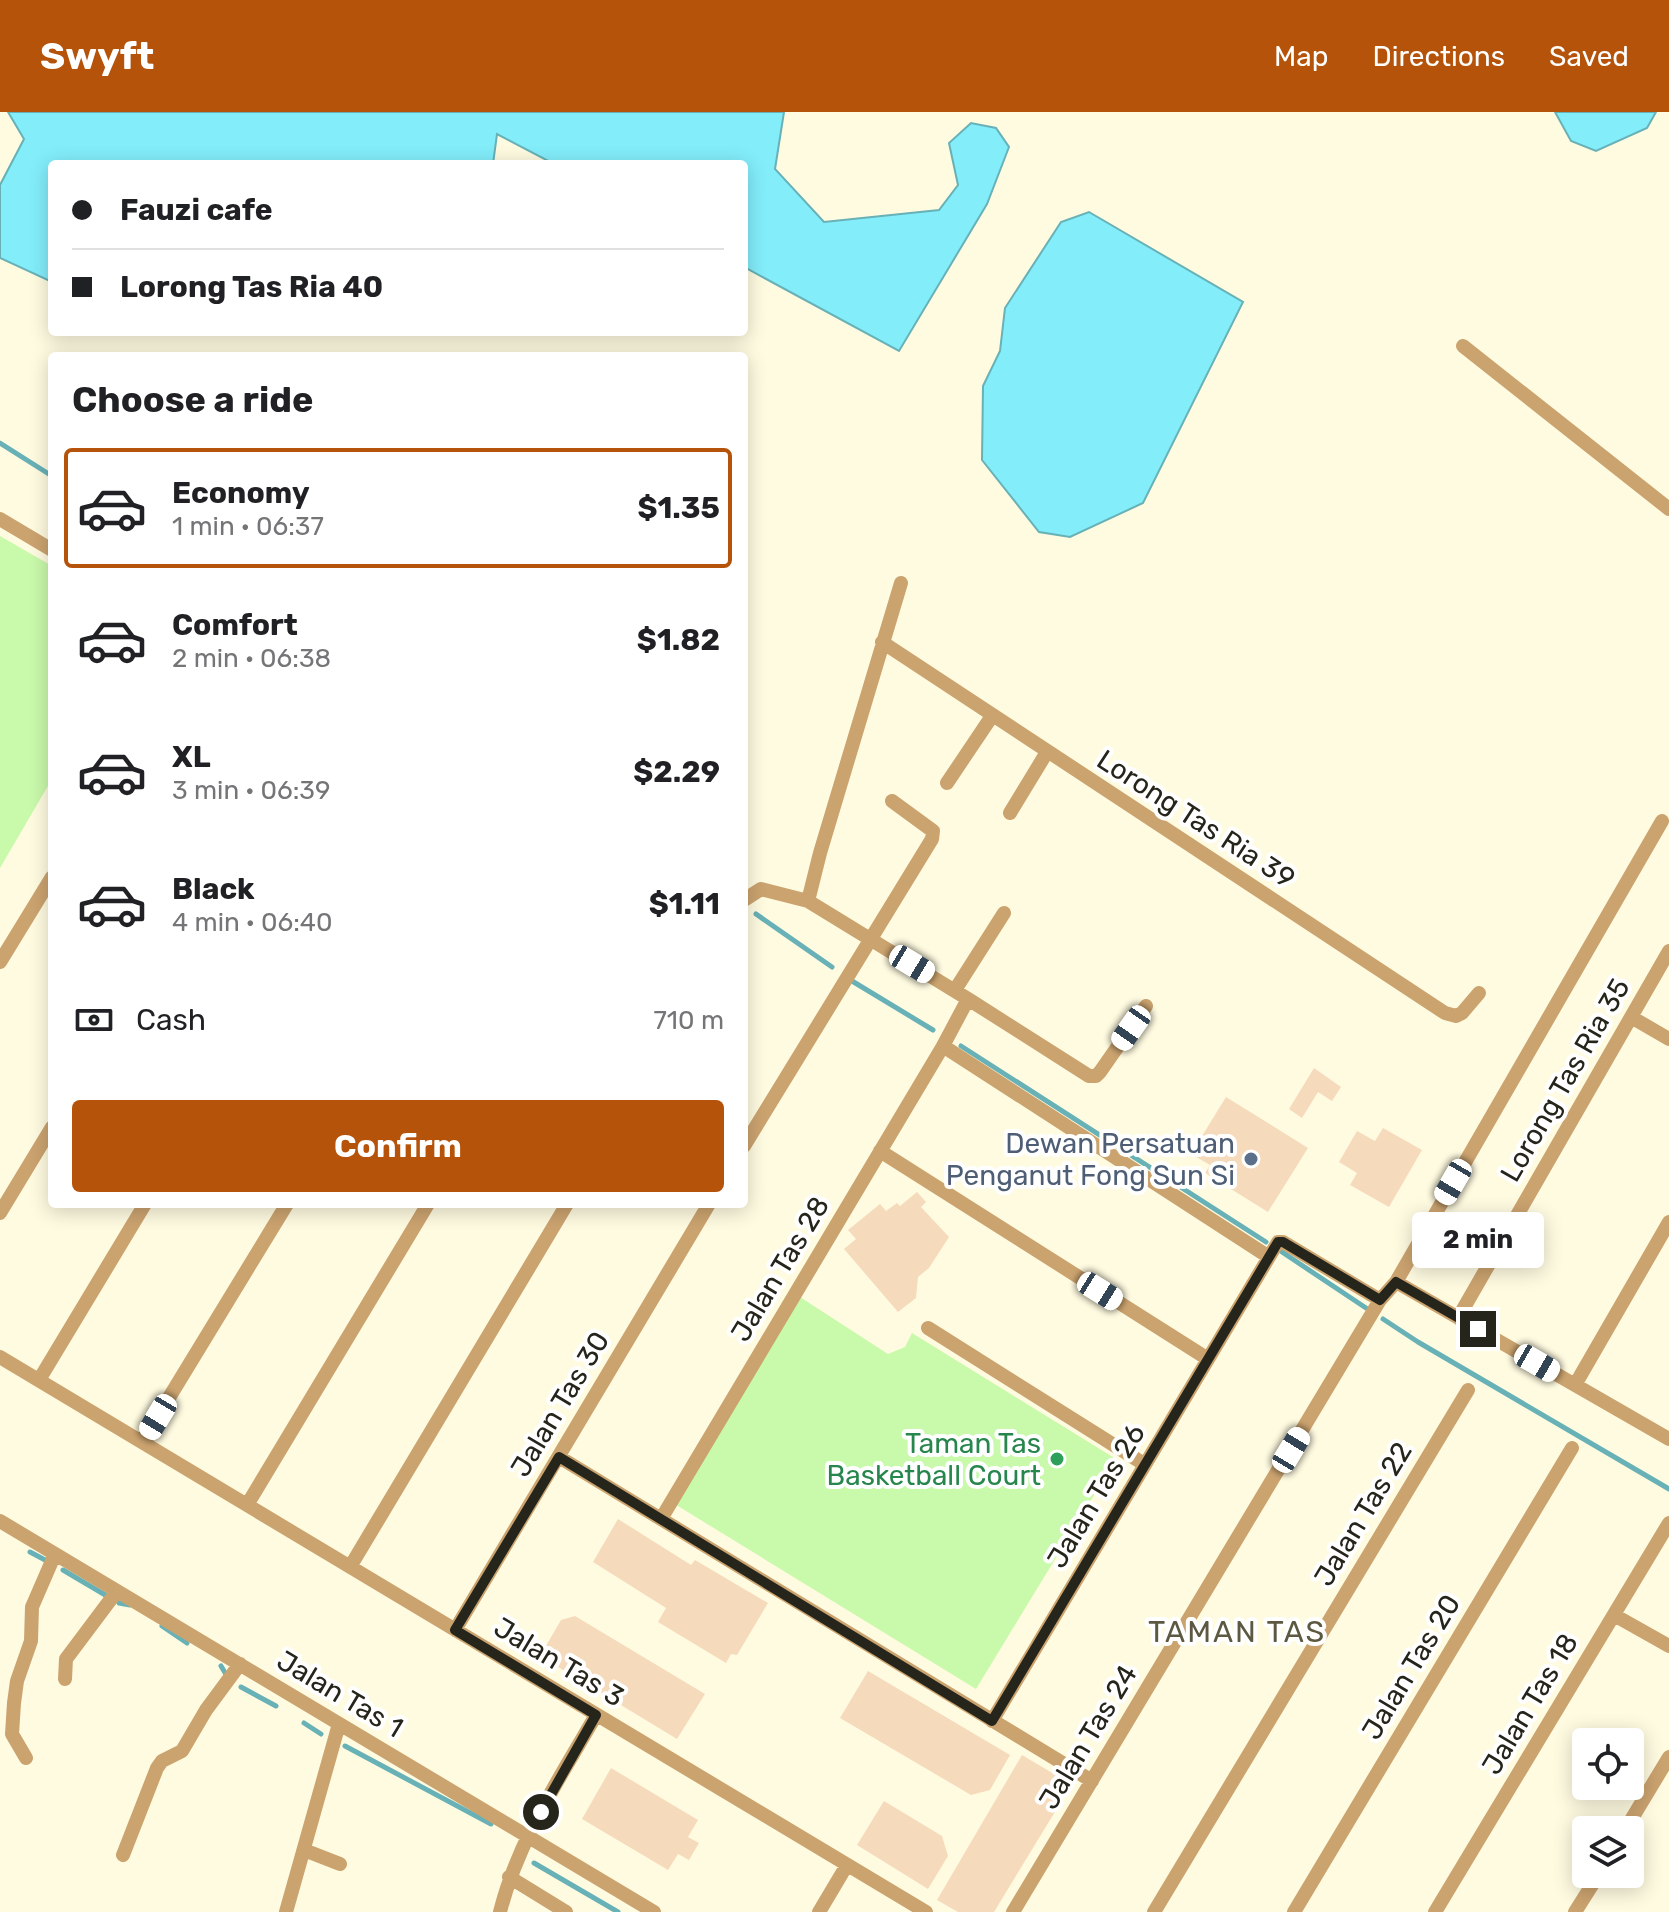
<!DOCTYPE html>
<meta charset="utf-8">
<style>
:root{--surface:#fff;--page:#f6f6f6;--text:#202124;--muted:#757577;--line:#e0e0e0;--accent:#b45309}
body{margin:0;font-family:Rubik,sans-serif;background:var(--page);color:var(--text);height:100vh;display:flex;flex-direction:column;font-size:30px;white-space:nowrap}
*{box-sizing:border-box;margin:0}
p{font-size:26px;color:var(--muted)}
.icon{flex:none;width:44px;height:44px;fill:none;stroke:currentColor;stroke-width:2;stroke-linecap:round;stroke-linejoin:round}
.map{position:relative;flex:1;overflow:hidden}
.side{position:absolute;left:48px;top:240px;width:700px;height:856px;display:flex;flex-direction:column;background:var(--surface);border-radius:8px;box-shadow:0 4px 20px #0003}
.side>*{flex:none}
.banner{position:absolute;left:48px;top:48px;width:700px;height:176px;border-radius:8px;box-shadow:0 4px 20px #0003;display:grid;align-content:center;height:176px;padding:0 24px;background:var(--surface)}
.fabs{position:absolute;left:1572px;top:1616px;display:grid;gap:16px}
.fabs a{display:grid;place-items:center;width:72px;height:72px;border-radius:8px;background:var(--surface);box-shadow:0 4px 20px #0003;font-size:40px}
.end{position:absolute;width:36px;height:36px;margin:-18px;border:10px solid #26251b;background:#fff;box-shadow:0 0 0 4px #fff}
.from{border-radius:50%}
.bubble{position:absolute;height:56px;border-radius:8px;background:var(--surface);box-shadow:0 4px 20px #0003;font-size:26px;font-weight:700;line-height:56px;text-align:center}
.car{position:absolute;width:24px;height:48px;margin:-24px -12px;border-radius:10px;box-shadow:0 0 6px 2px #0007;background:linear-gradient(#fff 24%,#345 0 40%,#fff 0 76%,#345 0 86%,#fff 0)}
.banner b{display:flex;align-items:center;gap:28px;height:76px;font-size:30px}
.banner b+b{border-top:2px solid var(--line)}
.banner i{width:20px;height:20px;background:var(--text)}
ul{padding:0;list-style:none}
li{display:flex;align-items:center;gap:24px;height:120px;margin:0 16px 12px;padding:0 8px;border:4px solid transparent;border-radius:8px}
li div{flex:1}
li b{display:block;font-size:30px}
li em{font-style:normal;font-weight:700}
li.current{border-color:var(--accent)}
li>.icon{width:72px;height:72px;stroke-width:1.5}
h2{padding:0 24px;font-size:36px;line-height:96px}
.pay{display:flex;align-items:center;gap:20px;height:88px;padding:0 24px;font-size:30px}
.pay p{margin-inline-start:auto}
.primary-button{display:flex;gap:16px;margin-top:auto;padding:16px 24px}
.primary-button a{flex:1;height:92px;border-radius:8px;background:var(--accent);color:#fff;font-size:32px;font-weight:700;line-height:92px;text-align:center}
header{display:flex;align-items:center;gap:48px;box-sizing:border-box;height:112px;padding:0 40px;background:var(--accent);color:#fff}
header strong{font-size:38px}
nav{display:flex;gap:44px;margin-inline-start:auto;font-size:28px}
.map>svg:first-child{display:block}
.green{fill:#c9f9ab}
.water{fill:#83edfa;stroke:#67b1b7;stroke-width:2}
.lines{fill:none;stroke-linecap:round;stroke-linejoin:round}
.stream{stroke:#67b1b7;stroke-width:5}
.building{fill:#f6dabc}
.minor{stroke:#cba36f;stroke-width:14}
.route{stroke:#26251b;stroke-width:10}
.service-dot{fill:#5c6f8a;stroke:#fff;stroke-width:3}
.leisure-dot{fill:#2e9e5b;stroke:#fff;stroke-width:3}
.labels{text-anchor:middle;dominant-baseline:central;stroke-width:8;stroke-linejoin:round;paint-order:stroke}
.street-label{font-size:28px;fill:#26251b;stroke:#fff}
.service-label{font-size:28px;fill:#4e5e75;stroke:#fff;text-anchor:end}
.leisure-label{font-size:28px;fill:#27864d;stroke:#fff;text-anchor:end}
.neighbourhood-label{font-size:30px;letter-spacing:2px;fill:#5c5842;stroke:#fff}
</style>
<header>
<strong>Swyft</strong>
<nav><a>Map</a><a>Directions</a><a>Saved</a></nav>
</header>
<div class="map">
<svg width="1669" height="1800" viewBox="0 0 1669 1800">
<rect width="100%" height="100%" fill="#fffbe1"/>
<path class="green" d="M0,424L52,454V667L0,756Z
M800,1185L888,1242L905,1235L912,1221L1116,1347L976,1577L673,1391Z"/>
<path class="water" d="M8,0H784L775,57L824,110L939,98L958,73L949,31L971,11L996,16L1009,35L987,92L899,239L744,155V52H554L497,22L493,52H52V170L0,146V73L24,27Z
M1555,0H1656L1647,16L1596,39L1571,29Z
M1089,100L1243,190L1143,391L1070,425L1039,420L982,348L983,274L1000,239L1005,196L1061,110Z"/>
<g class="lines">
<path class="stream" d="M0,331L52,364
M756,802L832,855
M852,869L933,918
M961,934L1266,1130
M1282,1140L1366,1196
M1383,1207L1418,1230L1669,1377
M30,1440L47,1449
M63,1458L107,1484
M119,1491L130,1493
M162,1514L187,1531
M221,1554L227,1564
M241,1575L276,1594
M304,1611L321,1622
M345,1634L491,1712
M534,1751L618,1800"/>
</g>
<path class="building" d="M1314,956L1341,975L1332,989L1318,980L1302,1006L1289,997Z
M1226,985L1308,1036L1268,1100L1205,1061L1210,1053L1191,1042Z
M1383,1016L1422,1038L1389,1095L1350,1073L1357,1061L1339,1050L1357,1019L1375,1029Z
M917,1080L926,1090L921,1095L949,1125L929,1156L918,1165L916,1186L898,1200L844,1137L856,1127L848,1118L880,1092L886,1099L897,1091L900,1094Z
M618,1407L691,1453L695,1448L768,1491L737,1543L731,1542L726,1551L658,1510L666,1496L593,1450Z
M575,1504L705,1582L677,1627L540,1544L561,1508Z
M868,1559L1010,1643L990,1678L971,1683L840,1606Z
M1022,1643L1059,1665L1064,1685L994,1800H958L937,1788Z
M611,1656L698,1708L688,1725L699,1731L689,1748L678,1742L668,1758L582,1707Z
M884,1689L942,1724L948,1744L928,1777L857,1733Z"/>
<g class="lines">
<path class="minor" d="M1463,234L1669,397
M0,407L52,438
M882,530L1445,901L1456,904L1462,901L1479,881
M947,671L992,604
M1010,701L1047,640
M744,788L761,777L808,789L968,887L943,934L1269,1145
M808,789L820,741L901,471
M0,850L52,765
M955,878L1004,801
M968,887L1089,964H1096L1100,960L1146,894
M1631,905L1669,927
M744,1034L932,727L933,719L892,689
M880,1039L1208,1247
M0,1101L52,1015
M1396,1170L1669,1327
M1458,1206L1669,839
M928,1216L1144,1352
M0,1245L926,1800
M39,1268L145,1092
M1575,1273L1669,1110
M142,1330L287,1092
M559,1345L1092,1669
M247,1393L428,1092
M661,1407L943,934
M0,1409L654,1800
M350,1455L567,1092
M1614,1503L1669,1534
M455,1518L709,1092
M65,1567L66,1547L117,1479
M992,1609L1278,1130H1283L1380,1188L1396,1170L1662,709
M26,1646L12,1622L14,1591L17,1569L31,1529L32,1495L55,1442
M1625,1718L1669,1645
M304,1738L340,1752
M123,1743L157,1656L162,1649L182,1639L206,1598L240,1552
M509,1765L566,1800
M286,1800L339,1612
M500,1800C518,1728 560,1666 596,1603
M819,1800L847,1753
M1013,1800L1380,1188
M1154,1800L1468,1278
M1294,1800L1572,1336
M1435,1800L1669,1411
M1575,1800L1599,1762"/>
</g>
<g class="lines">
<path class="route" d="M541,1700L596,1603L455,1518L559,1345L992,1609L1278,1130H1283L1380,1188L1396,1170L1478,1217"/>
</g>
<circle class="service-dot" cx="1251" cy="1047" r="8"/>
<circle class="leisure-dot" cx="1057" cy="1347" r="8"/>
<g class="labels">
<g class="street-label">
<text transform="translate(1196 707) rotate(33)">Lorong Tas Ria 39</text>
<text transform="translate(1565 968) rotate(-60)">Lorong Tas Ria 35</text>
<text transform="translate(780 1157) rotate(-59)">Jalan Tas 28</text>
<text transform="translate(560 1292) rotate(-59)">Jalan Tas 30</text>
<text transform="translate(1096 1384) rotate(-59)">Jalan Tas 26</text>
<text transform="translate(1363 1402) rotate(-59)">Jalan Tas 22</text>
<text transform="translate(559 1550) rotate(31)">Jalan Tas 3</text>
<text transform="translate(1411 1555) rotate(-59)">Jalan Tas 20</text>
<text transform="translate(340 1582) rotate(31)">Jalan Tas 1</text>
<text transform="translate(1530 1592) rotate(-59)">Jalan Tas 18</text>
<text transform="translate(1088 1625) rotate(-59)">Jalan Tas 24</text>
</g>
<g class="service-label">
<text x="1235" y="1031">Dewan Persatuan<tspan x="1235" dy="32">Penganut Fong Sun Si</tspan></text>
</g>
<g class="leisure-label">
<text x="1041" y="1331">Taman Tas<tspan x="1041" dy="32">Basketball Court</tspan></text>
</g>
<g class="neighbourhood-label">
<text x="1237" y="1520">TAMAN TAS</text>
</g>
</g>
</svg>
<div class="fabs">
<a><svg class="icon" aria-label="locate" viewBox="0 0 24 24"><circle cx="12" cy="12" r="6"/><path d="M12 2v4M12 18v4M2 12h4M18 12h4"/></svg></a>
<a><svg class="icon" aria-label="layers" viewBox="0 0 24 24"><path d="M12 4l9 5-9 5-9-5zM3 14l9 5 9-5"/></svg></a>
</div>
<i class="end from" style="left:541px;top:1700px"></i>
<i class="end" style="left:1478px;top:1217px"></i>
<div class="bubble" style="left:1412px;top:1100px;width:132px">2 min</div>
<i class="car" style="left:912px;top:852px;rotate:121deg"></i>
<i class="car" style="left:1131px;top:916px;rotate:215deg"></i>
<i class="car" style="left:1453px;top:1070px;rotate:210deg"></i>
<i class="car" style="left:1100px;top:1179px;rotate:122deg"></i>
<i class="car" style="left:1537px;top:1251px;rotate:120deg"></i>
<i class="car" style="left:158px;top:1305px;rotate:211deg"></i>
<i class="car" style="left:1291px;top:1338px;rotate:31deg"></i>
<div class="banner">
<b><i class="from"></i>Fauzi cafe</b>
<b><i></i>Lorong Tas Ria 40</b>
</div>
<section class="side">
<h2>Choose a ride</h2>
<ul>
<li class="current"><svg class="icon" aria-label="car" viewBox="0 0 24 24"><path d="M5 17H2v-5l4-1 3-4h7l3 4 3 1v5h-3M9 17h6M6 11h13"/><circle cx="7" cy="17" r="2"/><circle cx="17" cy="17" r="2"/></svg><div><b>Economy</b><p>1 min · 06:37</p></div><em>$1.35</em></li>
<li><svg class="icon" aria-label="car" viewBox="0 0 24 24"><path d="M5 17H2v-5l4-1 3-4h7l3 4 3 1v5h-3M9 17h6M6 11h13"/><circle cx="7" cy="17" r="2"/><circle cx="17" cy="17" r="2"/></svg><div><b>Comfort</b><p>2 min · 06:38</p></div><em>$1.82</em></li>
<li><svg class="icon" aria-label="car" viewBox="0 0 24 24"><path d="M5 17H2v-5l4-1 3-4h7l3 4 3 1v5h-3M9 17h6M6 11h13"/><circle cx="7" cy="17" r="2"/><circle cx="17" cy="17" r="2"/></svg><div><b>XL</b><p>3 min · 06:39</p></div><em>$2.29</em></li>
<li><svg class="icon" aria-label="car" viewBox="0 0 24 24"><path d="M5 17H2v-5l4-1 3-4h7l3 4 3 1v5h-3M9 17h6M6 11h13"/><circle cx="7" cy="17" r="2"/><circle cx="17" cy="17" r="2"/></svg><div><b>Black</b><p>4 min · 06:40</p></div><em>$1.11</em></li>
</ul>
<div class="pay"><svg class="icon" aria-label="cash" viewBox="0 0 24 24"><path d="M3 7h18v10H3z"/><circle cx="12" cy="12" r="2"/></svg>Cash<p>710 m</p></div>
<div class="primary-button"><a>Confirm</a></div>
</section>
</div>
